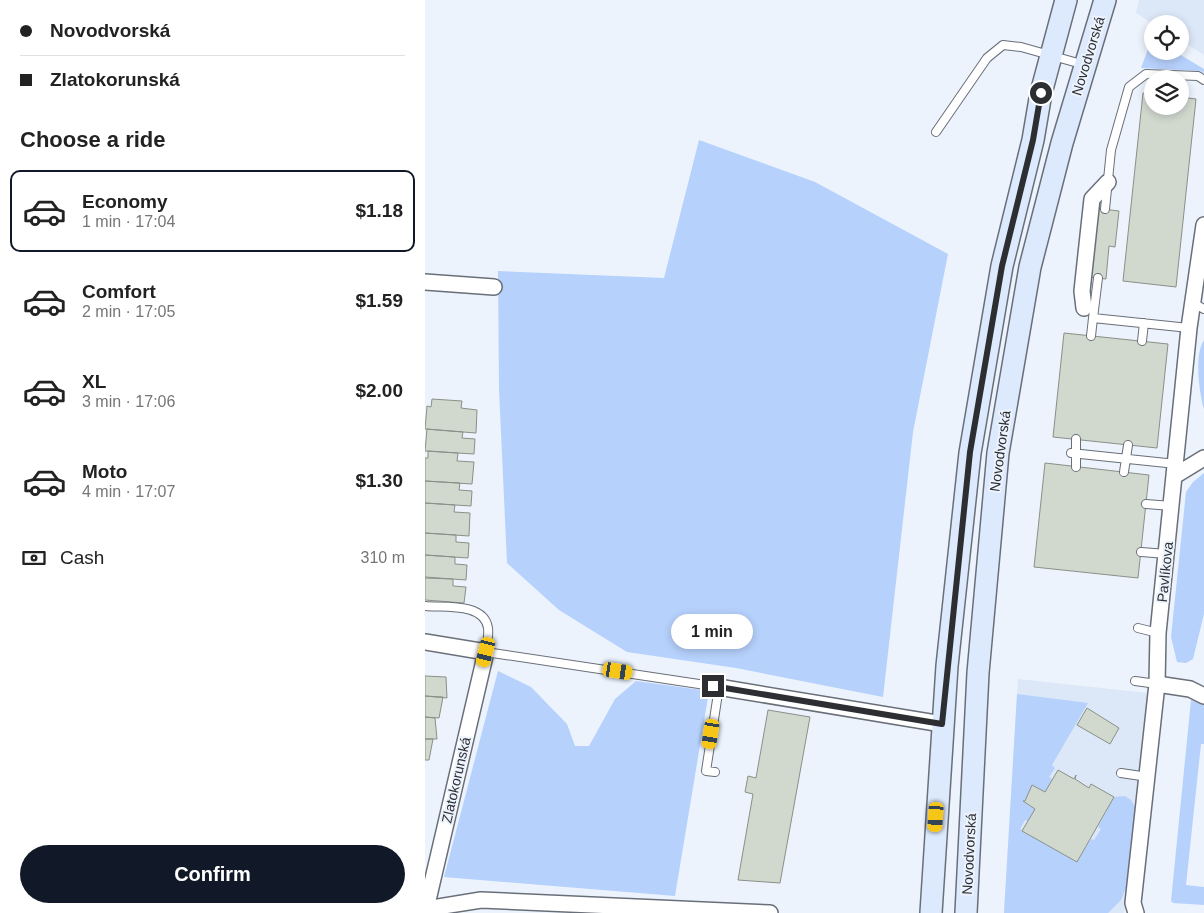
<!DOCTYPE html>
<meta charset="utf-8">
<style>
:root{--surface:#fff;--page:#f6f6f6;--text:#222;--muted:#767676;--line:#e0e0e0;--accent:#111827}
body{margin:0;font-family:Helvetica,sans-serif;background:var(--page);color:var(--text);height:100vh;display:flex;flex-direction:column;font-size:19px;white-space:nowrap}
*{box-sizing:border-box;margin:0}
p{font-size:16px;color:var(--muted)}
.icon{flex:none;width:28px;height:28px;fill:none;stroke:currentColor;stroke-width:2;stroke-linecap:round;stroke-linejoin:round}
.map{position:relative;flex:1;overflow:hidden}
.panel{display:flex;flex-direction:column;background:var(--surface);width:425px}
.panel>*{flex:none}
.banner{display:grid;align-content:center;height:110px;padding:0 20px;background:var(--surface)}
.controls{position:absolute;left:719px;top:15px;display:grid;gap:10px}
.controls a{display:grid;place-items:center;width:45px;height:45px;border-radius:50%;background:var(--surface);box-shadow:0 2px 8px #0003;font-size:25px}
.end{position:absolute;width:22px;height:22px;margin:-11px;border:6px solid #2c2e32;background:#fff;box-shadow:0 0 0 2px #fff}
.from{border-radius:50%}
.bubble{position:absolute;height:35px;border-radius:18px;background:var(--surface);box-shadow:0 2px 8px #0003;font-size:16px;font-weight:600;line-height:35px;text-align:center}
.car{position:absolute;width:15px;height:30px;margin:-15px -8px;border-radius:6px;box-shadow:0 0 4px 1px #0007;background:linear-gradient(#f5c518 24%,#345 0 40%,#f5c518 0 76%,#345 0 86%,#f5c518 0)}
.banner b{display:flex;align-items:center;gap:18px;height:48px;font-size:19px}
.banner b+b{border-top:1px solid var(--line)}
.banner i{width:12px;height:12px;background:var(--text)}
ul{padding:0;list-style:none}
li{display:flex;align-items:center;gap:15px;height:82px;margin:0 10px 8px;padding:0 10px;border:2px solid transparent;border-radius:10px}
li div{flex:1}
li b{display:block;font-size:19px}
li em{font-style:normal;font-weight:600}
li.current{border-color:var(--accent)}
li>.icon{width:45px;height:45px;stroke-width:1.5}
h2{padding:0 20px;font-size:22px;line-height:60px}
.pay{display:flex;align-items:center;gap:12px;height:55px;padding:0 20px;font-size:19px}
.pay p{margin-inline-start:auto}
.action{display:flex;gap:10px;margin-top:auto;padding:10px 20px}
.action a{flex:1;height:58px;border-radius:30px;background:var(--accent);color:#fff;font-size:20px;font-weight:600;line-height:58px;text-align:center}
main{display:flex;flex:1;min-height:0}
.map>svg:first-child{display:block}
.built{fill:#dce7f8}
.green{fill:#b6d1fc}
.building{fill:#d1d9cf;stroke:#899087}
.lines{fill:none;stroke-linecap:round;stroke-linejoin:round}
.lane-casing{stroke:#696f78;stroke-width:10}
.street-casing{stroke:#696f78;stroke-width:18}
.secondary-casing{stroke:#696f78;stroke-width:24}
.lane{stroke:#fff;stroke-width:8}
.street{stroke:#fff;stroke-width:15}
.secondary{stroke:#dde9fc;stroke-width:21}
.route{stroke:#2c2e32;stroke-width:6}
.labels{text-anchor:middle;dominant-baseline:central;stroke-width:4;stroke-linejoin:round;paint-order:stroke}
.street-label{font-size:14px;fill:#2c2e32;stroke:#ecf3fd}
</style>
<main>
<section class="panel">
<div class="banner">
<b><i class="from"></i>Novodvorská</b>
<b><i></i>Zlatokorunská</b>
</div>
<h2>Choose a ride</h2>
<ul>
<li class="current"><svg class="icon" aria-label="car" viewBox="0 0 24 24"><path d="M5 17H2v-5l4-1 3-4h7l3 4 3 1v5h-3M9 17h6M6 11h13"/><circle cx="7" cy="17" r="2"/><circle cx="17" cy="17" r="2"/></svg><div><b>Economy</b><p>1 min · 17:04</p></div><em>$1.18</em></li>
<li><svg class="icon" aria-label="car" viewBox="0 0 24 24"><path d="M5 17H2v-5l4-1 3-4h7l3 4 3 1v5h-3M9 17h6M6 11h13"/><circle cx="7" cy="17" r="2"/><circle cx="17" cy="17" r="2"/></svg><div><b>Comfort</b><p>2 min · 17:05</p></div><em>$1.59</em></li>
<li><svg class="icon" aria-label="car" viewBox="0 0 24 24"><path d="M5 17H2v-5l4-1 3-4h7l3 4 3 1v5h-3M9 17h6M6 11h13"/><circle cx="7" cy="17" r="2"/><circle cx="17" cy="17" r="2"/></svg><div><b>XL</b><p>3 min · 17:06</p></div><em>$2.00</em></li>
<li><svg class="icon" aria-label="car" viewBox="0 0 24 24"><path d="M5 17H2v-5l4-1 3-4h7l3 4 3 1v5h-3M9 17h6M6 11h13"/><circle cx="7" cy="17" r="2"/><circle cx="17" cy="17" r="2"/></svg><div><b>Moto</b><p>4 min · 17:07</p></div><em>$1.30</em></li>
</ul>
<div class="pay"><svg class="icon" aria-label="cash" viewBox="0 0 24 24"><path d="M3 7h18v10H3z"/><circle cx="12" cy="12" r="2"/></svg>Cash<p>310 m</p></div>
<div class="action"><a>Confirm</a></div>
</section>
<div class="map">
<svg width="779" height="913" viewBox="0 0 779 913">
<rect width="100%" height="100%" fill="#ecf3fd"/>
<path class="built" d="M714,0H779V55L755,40V24H728L711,13Z
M593,679L723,693L699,913H579Z"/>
<path class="green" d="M727,38L728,51H749L779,69V73L776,71L716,68Z
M274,140L390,182L523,254L488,432L458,697L311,668L202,652L134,610L82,563L74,389L73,271L239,278Z
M779,340V409C774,392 769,355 779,340Z
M779,473V614L768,659L761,663L752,662L746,637L761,492L768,482Z
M73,671L106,687L142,724L150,746H164L190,699L211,681L284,691L250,896L19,877Z
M592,694L663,703L627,765L630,768L624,777L627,779L620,792L607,785L600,801H598L610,809L603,821L600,820L595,829L652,862L666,839L669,840L676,829L673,827L689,797L700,796L706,800L710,807L701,888L696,900L683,913H579Z
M766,700L779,705V744H776L761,885L779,887V905L748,903L746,901Z"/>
<path class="building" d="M718,93L728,94V106H755V97L771,99L751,287L698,281Z
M670,208L694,211L690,247L684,246L681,279L663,277Z
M639,333L743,344L732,448L628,437Z
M7,399L37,401L36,408L52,410L51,433L0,429L2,406L6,407Z
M2,429L38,432L37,438L50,439L49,454L0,451Z
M3,451L33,453L32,461L49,462L47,484L0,481V458H3Z
M620,463L724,475L713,578L609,567Z
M0,481L35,483L34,490L47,491L46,506L0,503Z
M0,503L30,505L29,512L45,513L44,536L0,533Z
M0,533L31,535V542L44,543L43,558L0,555Z
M0,555L30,557V564L42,565L41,580L0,577Z
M0,578L28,579V586L41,587L39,603L0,600Z
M0,676L21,677L22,698L0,696Z
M0,696L18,697L14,718L0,717Z
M662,708L694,728L685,744L652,725Z
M343,710L385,717L355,883L313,880L328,794L320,792L323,776L331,778Z
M0,717L10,718L12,739H0Z
M0,739H8L4,760H0Z
M633,770L649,779L651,775L650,779L664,788L666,784L689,797L652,862L597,831L610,809L598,801H600L607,785L620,792Z"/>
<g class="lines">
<defs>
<path id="lane" d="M511,132L562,58L578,45L596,47L660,65
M680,209L686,150L704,87L721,74L773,76L779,80
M673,278L668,318L764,328
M768,303L779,309
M666,336L668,318
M717,341L719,323
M646,453L751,464
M651,467V439
M699,472L703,445
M721,504L747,506
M716,552L742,554
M0,606C18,608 59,602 63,628C64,635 62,644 61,652L287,686
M713,628L733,633
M710,681L732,684
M290,772L281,771L294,687
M696,773L723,777"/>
<path id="street" d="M0,282L69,287
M659,308L657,291L667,199L683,182
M751,475L779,458
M0,642L61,652L0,913
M732,684L765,689L779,696
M287,686L517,724
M0,909L56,900L345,913
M711,913L708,903L732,684L733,633L764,328L779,225"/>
<path id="secondary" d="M506,913L522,666L545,453L577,266L608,140L616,93L641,0
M541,913L553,673L573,453L605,267L637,143L680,0"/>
</defs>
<use href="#lane" class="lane-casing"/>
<use href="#street" class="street-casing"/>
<use href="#secondary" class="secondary-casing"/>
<use href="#lane" class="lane"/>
<use href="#street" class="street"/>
<use href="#secondary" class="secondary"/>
</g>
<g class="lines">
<path class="route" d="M288,686L517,724L545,452L577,266L608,140L616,93"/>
</g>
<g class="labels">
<g class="street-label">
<text transform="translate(663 56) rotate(-73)">Novodvorská</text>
<text transform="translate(575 451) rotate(-82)">Novodvorská</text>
<text transform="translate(740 572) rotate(-84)">Pavlíkova</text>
<text transform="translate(31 780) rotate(-77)">Zlatokorunská</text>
<text transform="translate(544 854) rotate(-87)">Novodvorská</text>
</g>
</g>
</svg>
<div class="controls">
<a><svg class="icon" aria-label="locate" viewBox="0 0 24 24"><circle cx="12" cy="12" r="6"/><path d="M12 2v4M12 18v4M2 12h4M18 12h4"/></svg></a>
<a><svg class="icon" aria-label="layers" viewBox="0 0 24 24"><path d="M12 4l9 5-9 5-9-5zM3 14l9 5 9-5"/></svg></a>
</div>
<i class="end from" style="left:616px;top:93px"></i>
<i class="end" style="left:288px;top:686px"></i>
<div class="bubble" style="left:246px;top:614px;width:82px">1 min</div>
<i class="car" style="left:61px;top:652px;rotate:194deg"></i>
<i class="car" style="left:193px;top:671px;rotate:99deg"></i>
<i class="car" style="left:286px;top:734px;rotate:189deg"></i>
<i class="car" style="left:511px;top:817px;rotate:184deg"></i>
</div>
</main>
